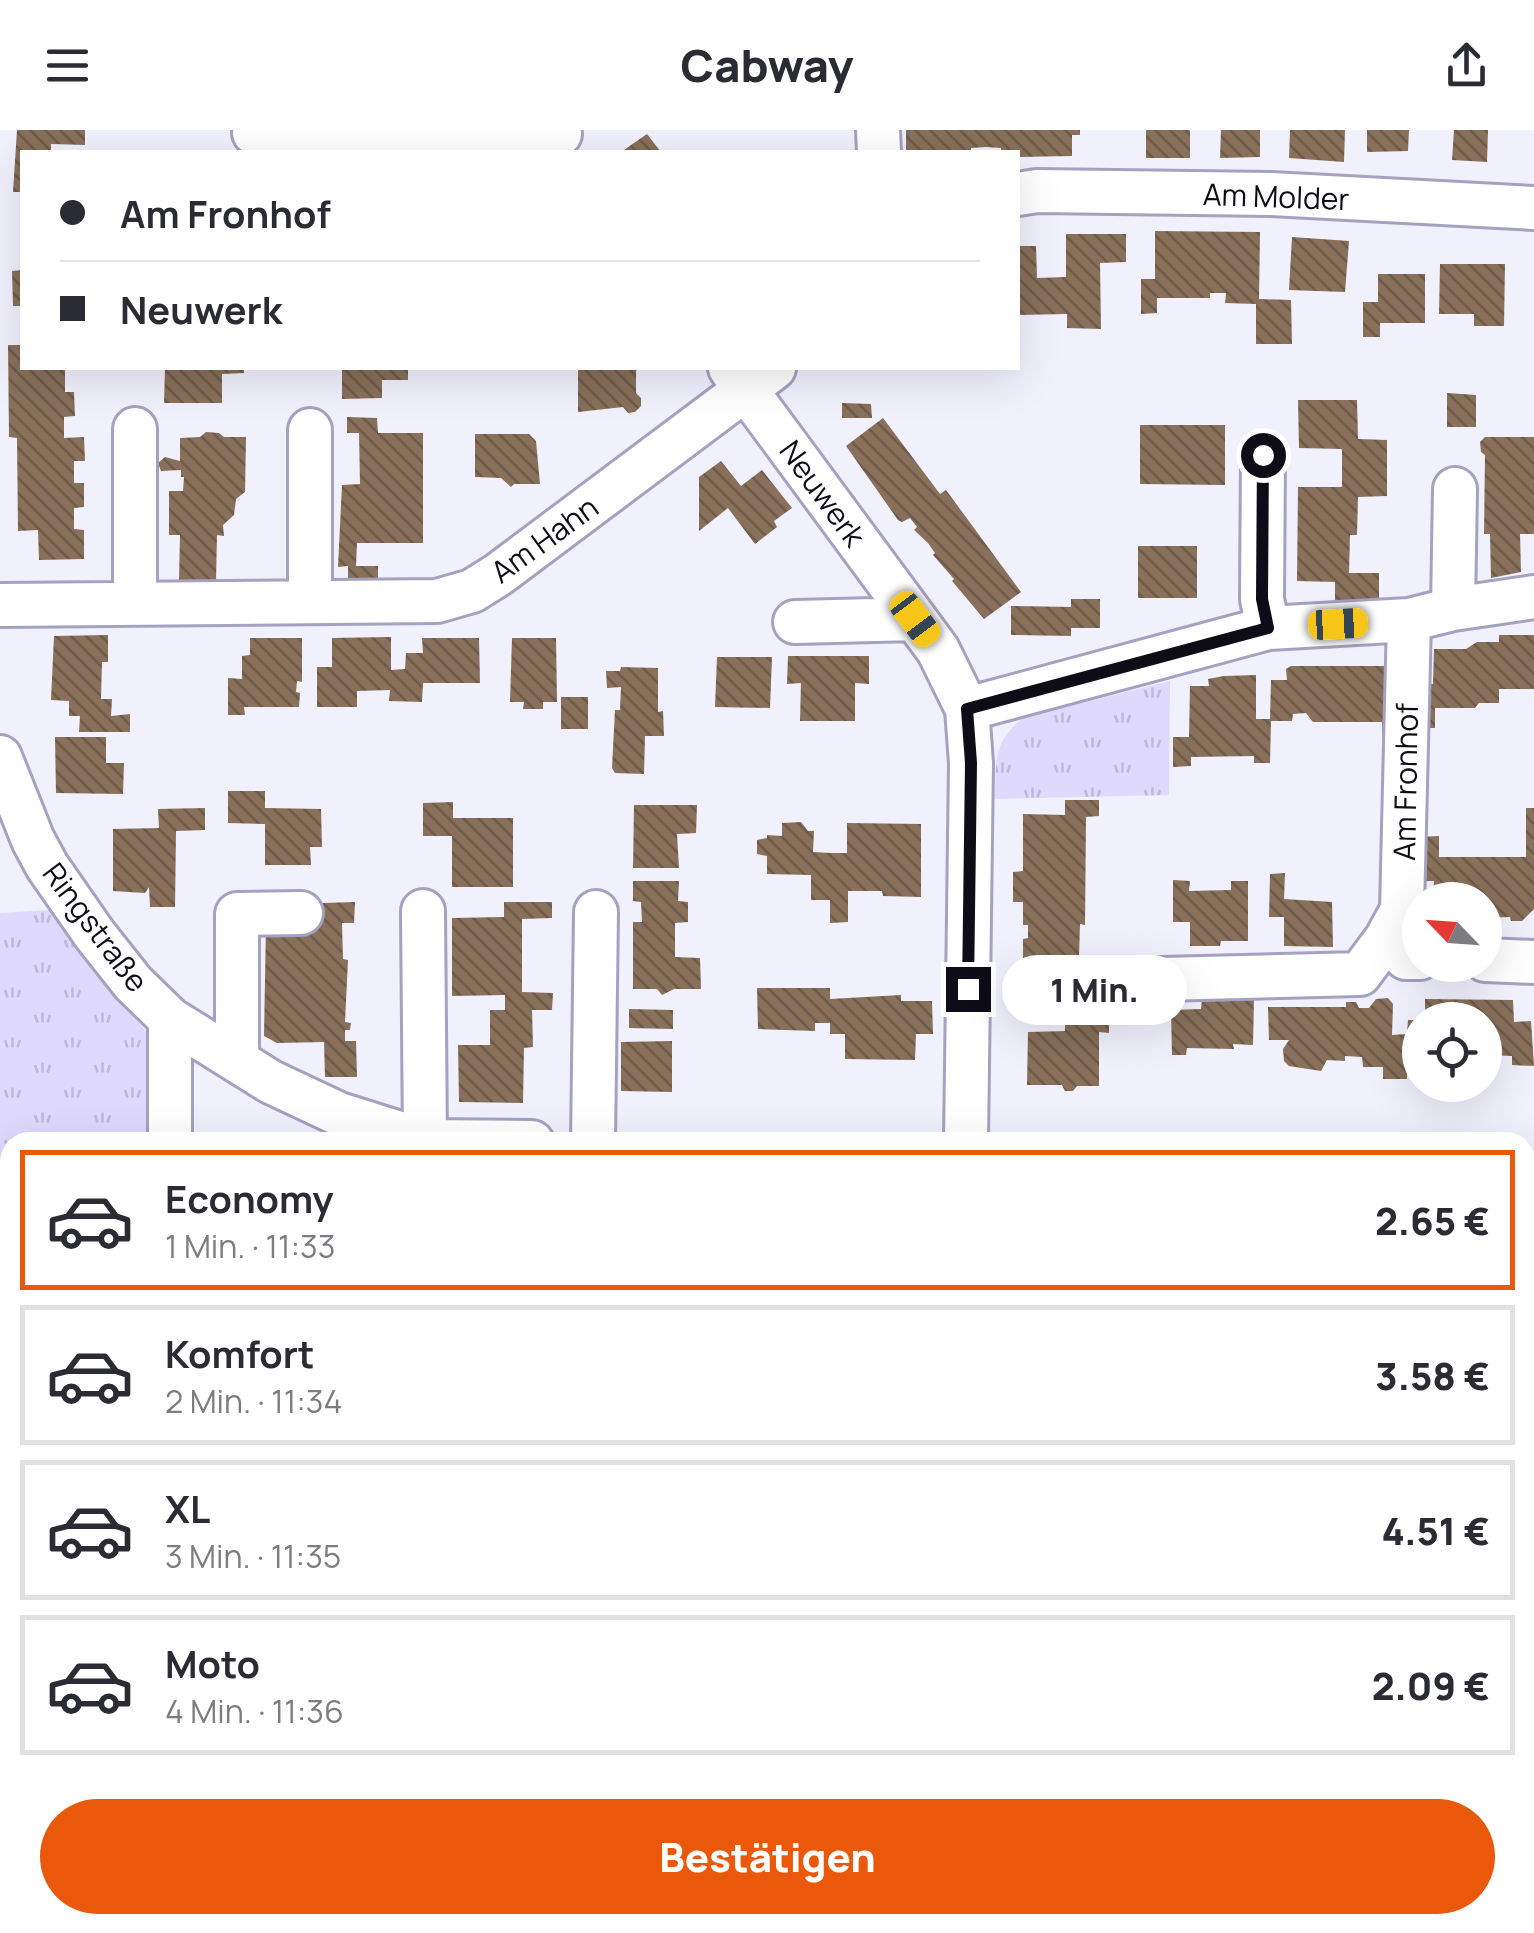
<!DOCTYPE html>
<html lang="de">
<meta charset="utf-8">
<style>
:root{--surface:#fff;--page:#f2f2f3;--text:#2b2b33;--muted:#7c7c81;--line:#e1e1e2;--accent:#ea580c}
body{margin:0;font-family:Manrope,sans-serif;background:var(--page);color:var(--text);height:100vh;display:flex;flex-direction:column;font-size:38px;white-space:nowrap}
*{box-sizing:border-box;margin:0}
p{font-size:32px;color:var(--muted)}
.icon{flex:none;width:55px;height:55px;fill:none;stroke:currentColor;stroke-width:2;stroke-linecap:round;stroke-linejoin:round}
.map{position:relative;flex:1;overflow:hidden}
.drawer{position:absolute;left:0px;top:1002px;width:1535px;height:802px;display:flex;flex-direction:column;background:var(--surface);border-radius:30px 30px 0 0;box-shadow:0 10px 40px #0002}
.drawer>*{flex:none}
.top-card{position:absolute;left:20px;top:20px;width:1000px;height:220px;border-radius:0px;box-shadow:0 10px 40px #0002;display:grid;align-content:center;height:220px;padding:0 40px;background:var(--surface)}
.needle{width:65px;rotate:295deg}
.tools{position:absolute;left:1402px;top:752px;display:grid;gap:20px}
.tools a{display:grid;place-items:center;width:100px;height:100px;border-radius:50%;background:var(--surface);box-shadow:0 10px 40px #0002;font-size:50px}
.end{position:absolute;width:45px;height:45px;margin:-22px;border:12px solid #0e0d17;background:#fff;box-shadow:0 0 0 5px #fff}
.from{border-radius:50%}
.bubble{position:absolute;height:70px;border-radius:35px;background:var(--surface);box-shadow:0 10px 40px #0002;font-size:32px;font-weight:800;line-height:70px;text-align:center}
.car{position:absolute;width:30px;height:60px;margin:-30px -15px;border-radius:12px;box-shadow:0 0 8px 2px #0007;background:linear-gradient(#f5c518 24%,#345 0 40%,#f5c518 0 76%,#345 0 86%,#f5c518 0)}
.top-card b{display:flex;align-items:center;gap:35px;height:95px;font-size:38px}
.top-card b+b{border-top:2px solid var(--line)}
.top-card i{width:25px;height:25px;background:var(--text)}
ul{padding:18px 0 0;list-style:none}
li{display:flex;align-items:center;gap:30px;height:140px;margin:0 20px 15px;padding:0 20px;border:5px solid var(--line);border-radius:0px}
li div{flex:1}
li b{display:block;font-size:38px}
li em{font-style:normal;font-weight:800}
li.on{border-color:var(--accent)}
li>.icon{width:90px;height:90px;stroke-width:1.5}
.primary-button{display:flex;gap:20px;margin-top:auto;padding:20px 40px}
.primary-button a{flex:1;height:115px;border-radius:60px;background:var(--accent);color:#fff;font-size:40px;font-weight:800;line-height:115px;text-align:center}
header{display:flex;justify-content:space-between;align-items:center;height:130px;padding:0 40px;background:var(--surface);font-size:45px;font-weight:800}
.map>svg:first-child{display:block}
.built{fill:#e6e3fb}
.grass{fill:url(#grass-tufts)}
.pitch{fill:#ded9fd}
.building{fill:url(#building-back-hatch)}
.lines{fill:none;stroke-linecap:round;stroke-linejoin:round}
.minor-casing{stroke:#a5a1c0;stroke-width:48}
.minor{stroke:#fff;stroke-width:42}
.route{stroke:#0e0d17;stroke-width:12}
.labels{text-anchor:middle;dominant-baseline:central;stroke-width:8;stroke-linejoin:round;paint-order:stroke}
.street-label{font-size:30px;fill:#0e0d17;stroke:#fff}
</style>
<header><svg class="icon" aria-label="menu" viewBox="0 0 24 24"><path d="M4 6h16M4 12h16M4 18h16"/></svg>Cabway<svg class="icon" aria-label="share" viewBox="0 0 24 24"><path d="M12 15V3M7 8l5-5 5 5M5 13v7h14v-7"/></svg></header>
<div class="map">
<svg width="1534" height="1803" viewBox="0 0 1534 1803">
<defs>
<pattern id="grass-tufts" width="24" height="20" patternUnits="userSpaceOnUse" patternTransform="scale(2.5)"><rect width="24" height="20" fill="#ded9fd"/><path d="M3 7l-1-3M5 7V3M7 7l1-3M15 17l-1-3M17 17v-4M19 17l1-3" fill="none" stroke="#bdb9d8"/></pattern>
<pattern id="building-back-hatch" width="6" height="6" patternUnits="userSpaceOnUse" patternTransform="scale(2.5)"><rect width="6" height="6" fill="#88705a"/><path d="M-1 5l2 2M0 0l6 6M5-1l2 2" fill="none" stroke="#6e5a49"/></pattern>
</defs>
<rect width="100%" height="100%" fill="#f1f0fd"/>
<path class="built" d="M0,1753H10V1795H157L156,1803H0Z"/>
<path class="grass" d="M1170,551L1169,665L995,669C996,630 992,615 1022,588Z
M50,780L154,912V1012H10V1753H0V783Z"/>
<path class="pitch" d="M153,1795H901V1803H153Z"/>
<path class="building" d="M17,0H85V15L51,14V22H22V62H13Z
M906,0H1080V5H1072V26L1018,27V22H1001V18L986,17L971,18V22H906Z
M1146,0H1190V28H1146Z
M1221,0H1260V27L1220,28Z
M1290,0H1345L1344,32L1289,28Z
M1367,0H1409L1408,21L1367,22Z
M1454,0H1488L1487,32L1452,30Z
M647,4L661,22H621Z
M1155,101L1260,102L1259,169L1291,170L1292,214H1256V174L1225,173L1226,163H1210V168H1157V183L1141,184V149H1155Z
M1066,104H1126V132L1100,133L1101,199L1067,198V184L1018,185V116H1036L1037,148L1066,147Z
M1292,107L1349,111L1345,162L1289,160Z
M1440,134H1505L1504,196H1474V184H1439Z
M22,140V176H13L12,141Z
M1378,144H1425V193H1380V207H1363V172H1378Z
M8,215H22V238H65V262H74L75,286L64,287V308L84,307L85,331H74V353H84V377L74,378V399L84,400V429L39,430L38,400L18,401L17,308L9,307Z
M165,238H244V243L222,244V273H164Z
M342,238H408V250H382V268L342,269Z
M578,238H639L636,241V263L641,268V276L635,282L628,283L623,277L578,282Z
M1447,263L1476,265V297H1447Z
M1298,270H1357L1358,309L1387,310V366L1358,367L1357,405H1350L1349,443H1379V469L1335,471V452L1297,451L1298,357H1342V319L1299,318Z
M842,273L871,274L872,288H842Z
M347,287L377,288L378,303H423V413H357L356,436H378V450L348,451V436L338,437L342,355L360,354L359,303H347Z
M883,288L940,364L946,360L1021,462L984,489L952,451L954,449L933,425L935,423L928,413L914,400L917,397L910,388L902,392L898,390L846,316Z
M1140,295H1225V355L1140,354Z
M206,302L219,303L224,307H246L245,362L236,369L234,385L223,395L224,406L217,405L216,451H179L180,405H169V361H183L184,347H181V340L161,341L158,333L165,327L180,331V308L200,307Z
M475,304H529L536,311L540,354H514L511,357L501,348L475,347Z
M1485,307H1534V404H1520L1521,442L1491,448L1490,404H1484L1485,325L1481,322L1480,312Z
M721,331L741,356L762,340L792,378L774,391L777,397L755,414L728,378L699,401V347Z
M1138,416H1197V468H1138Z
M1071,469H1100V498H1071V506L1011,505V476L1071,477Z
M108,505V532H102L101,569H112L111,586L130,584V602H79L80,586H69V571L51,570L54,506Z
M1499,505H1534V559H1499V573H1479L1475,578H1435V598H1414L1415,553L1433,554L1434,519H1466L1477,512H1499Z
M391,507V540L405,539L406,523H423L422,508H479L480,553H423L422,572L389,571L390,560L357,561V577H317V537H332V508Z
M250,508H302V552L297,551L296,562L300,563L299,577H244L245,585H228V548L242,549V526L250,525Z
M512,508H556L557,572H543V579H523L524,572H510Z
M788,526H869V554L855,553V591H800L801,553L787,554Z
M717,527H772L770,578L715,577Z
M1291,536H1385V564L1400,563L1398,618H1383L1382,592H1313L1306,583L1293,584L1292,591H1271L1270,633H1254V626L1191,627V636L1173,637V607H1189L1190,556H1209L1208,549L1224,546L1256,545V589H1270L1271,550H1287L1286,539Z
M621,537L658,538V582L663,581L664,606H645L644,644L615,643L612,638L615,580H620L621,557L607,558L606,541H620Z
M561,567H588V599H561Z
M55,607H106V633H124L123,664L56,663Z
M228,661H265V678L321,679L322,717H310L311,735H265V694L228,693Z
M1065,670H1099V686L1086,687L1085,795L1080,794L1079,826L1100,828V844H1056V828H1023V809L1028,808V795H1023V772H1013V742L1023,741V684L1065,685Z
M453,672V688H513V757H452V706H423V673Z
M634,675H697L696,703L677,704L679,738H633Z
M205,678V700L176,701L175,777H150L149,757L145,763L113,761V699L159,698L158,679Z
M1526,678H1534V779L1522,791H1511L1510,787L1485,788V770H1437L1433,769L1434,751H1413L1414,707L1439,706V727H1526Z
M801,692L808,701H814L813,722L831,723H847V693L921,694V767L883,766L882,761H848V792L830,793V770H811V745L767,744V726L757,724V710L767,708V705L782,706V693Z
M1285,743L1284,769L1332,772L1333,817L1284,816V787H1269L1270,744Z
M1173,750L1190,751L1189,761L1231,760V751H1248V811H1221L1220,816H1190V792H1173Z
M633,751H679L678,771L688,772V792L675,793V827L700,828L701,859H674L662,865L657,859H633V792H642L641,772L633,771Z
M355,772L354,793H342L343,829L348,830L345,892L351,893L350,900H345V911H356L357,947H325L324,912L277,913L264,906L266,794L322,793L323,773Z
M504,772H552V788L522,789V862L553,863L552,880H532L533,917L524,918L523,973L459,972L458,915H490V880H505V865L452,866V788L504,787Z
M757,858H830V869L901,865V871H932L933,904H916L915,930L845,929V904H830V893H815V901L758,899Z
M1202,868L1254,869L1253,915L1233,914L1234,919L1187,918L1186,925H1172L1171,880L1201,879Z
M1388,868L1393,874L1392,905L1407,904L1408,890H1420V935H1407V949H1383V937H1363L1362,927L1345,926V931L1327,930L1321,941L1289,936L1284,931L1283,919L1289,910H1269L1268,877H1346V872H1356L1359,878H1369L1376,869Z
M1425,869L1513,870L1514,892L1531,891L1534,936L1512,935V926L1485,925V890H1425Z
M1109,871V903L1099,902V956H1077L1073,961H1065L1062,955H1027L1028,902L1065,901V872Z
M629,879L673,880V899L629,898Z
M672,911V962L621,961V912Z"/>
<g class="lines">
<defs>
<path id="minor" d="M878,0L879,22
M254,3L560,4
M1018,64L1037,61L1271,64L1534,78
M730,238L938,520L967,579L971,633L966,1012
M135,299V473
M1263,325L1262,469L1268,498
M310,472V300
M0,475L437,471L472,461L499,444L774,238
M1453,479L1455,359
M1409,490L1402,780L1386,809L1406,828H1420
M795,492L915,489
M967,579L1268,498L1409,490L1453,479L1534,467
M0,627L33,710L47,736L95,805L133,853L170,889L271,952L339,984L425,1011L532,1012
M423,781L425,1011
M1485,830L1534,832
M1162,849L1360,844L1386,809
M237,930V784L301,783
M170,1012V889
M593,1012L596,782
M961,1795L962,1803"/>
</defs>
<use href="#minor" class="minor-casing"/>
<use href="#minor" class="minor"/>
</g>
<g class="lines">
<path class="route" d="M968,859L971,633L967,579L1268,498L1262,469L1263,325"/>
</g>
<g class="labels">
<g class="street-label">
<text transform="translate(1276 66) rotate(2)">Am Molder</text>
<text transform="translate(823 363) rotate(54)">Neuwerk</text>
<text transform="translate(544 409) rotate(-36)">Am Hahn</text>
<text transform="translate(1405 652) rotate(-89)">Am Fronhof</text>
<text transform="translate(96 797) rotate(53)">Ringstraße</text>
</g>
</g>
</svg>
<div class="tools">
<a><svg class="needle" viewBox="-14 -14 28 28"><path d="M0-13l5 13h-10z" fill="#e53935"/><path d="M0 13l5-13h-10z" fill="#7c7c81"/></svg></a>
<a><svg class="icon" aria-label="locate" viewBox="0 0 24 24"><circle cx="12" cy="12" r="6"/><path d="M12 2v4M12 18v4M2 12h4M18 12h4"/></svg></a>
</div>
<i class="end from" style="left:1263px;top:325px"></i>
<i class="end" style="left:968px;top:859px"></i>
<div class="bubble" style="left:1002px;top:825px;width:185px">1 Min.</div>
<i class="car" style="left:915px;top:489px;rotate:143deg"></i>
<i class="car" style="left:1338px;top:494px;rotate:87deg"></i>
<div class="top-card">
<b><i class="from"></i>Am Fronhof</b>
<b><i></i>Neuwerk</b>
</div>
<section class="drawer">
<ul>
<li class="on"><svg class="icon" aria-label="car" viewBox="0 0 24 24"><path d="M5 17H2v-5l4-1 3-4h7l3 4 3 1v5h-3M9 17h6M6 11h13"/><circle cx="7" cy="17" r="2"/><circle cx="17" cy="17" r="2"/></svg><div><b>Economy</b><p>1 Min. · 11:33</p></div><em>2.65 €</em></li>
<li><svg class="icon" aria-label="car" viewBox="0 0 24 24"><path d="M5 17H2v-5l4-1 3-4h7l3 4 3 1v5h-3M9 17h6M6 11h13"/><circle cx="7" cy="17" r="2"/><circle cx="17" cy="17" r="2"/></svg><div><b>Komfort</b><p>2 Min. · 11:34</p></div><em>3.58 €</em></li>
<li><svg class="icon" aria-label="car" viewBox="0 0 24 24"><path d="M5 17H2v-5l4-1 3-4h7l3 4 3 1v5h-3M9 17h6M6 11h13"/><circle cx="7" cy="17" r="2"/><circle cx="17" cy="17" r="2"/></svg><div><b>XL</b><p>3 Min. · 11:35</p></div><em>4.51 €</em></li>
<li><svg class="icon" aria-label="car" viewBox="0 0 24 24"><path d="M5 17H2v-5l4-1 3-4h7l3 4 3 1v5h-3M9 17h6M6 11h13"/><circle cx="7" cy="17" r="2"/><circle cx="17" cy="17" r="2"/></svg><div><b>Moto</b><p>4 Min. · 11:36</p></div><em>2.09 €</em></li>
</ul>
<div class="primary-button"><a>Bestätigen</a></div>
</section>
</div>
